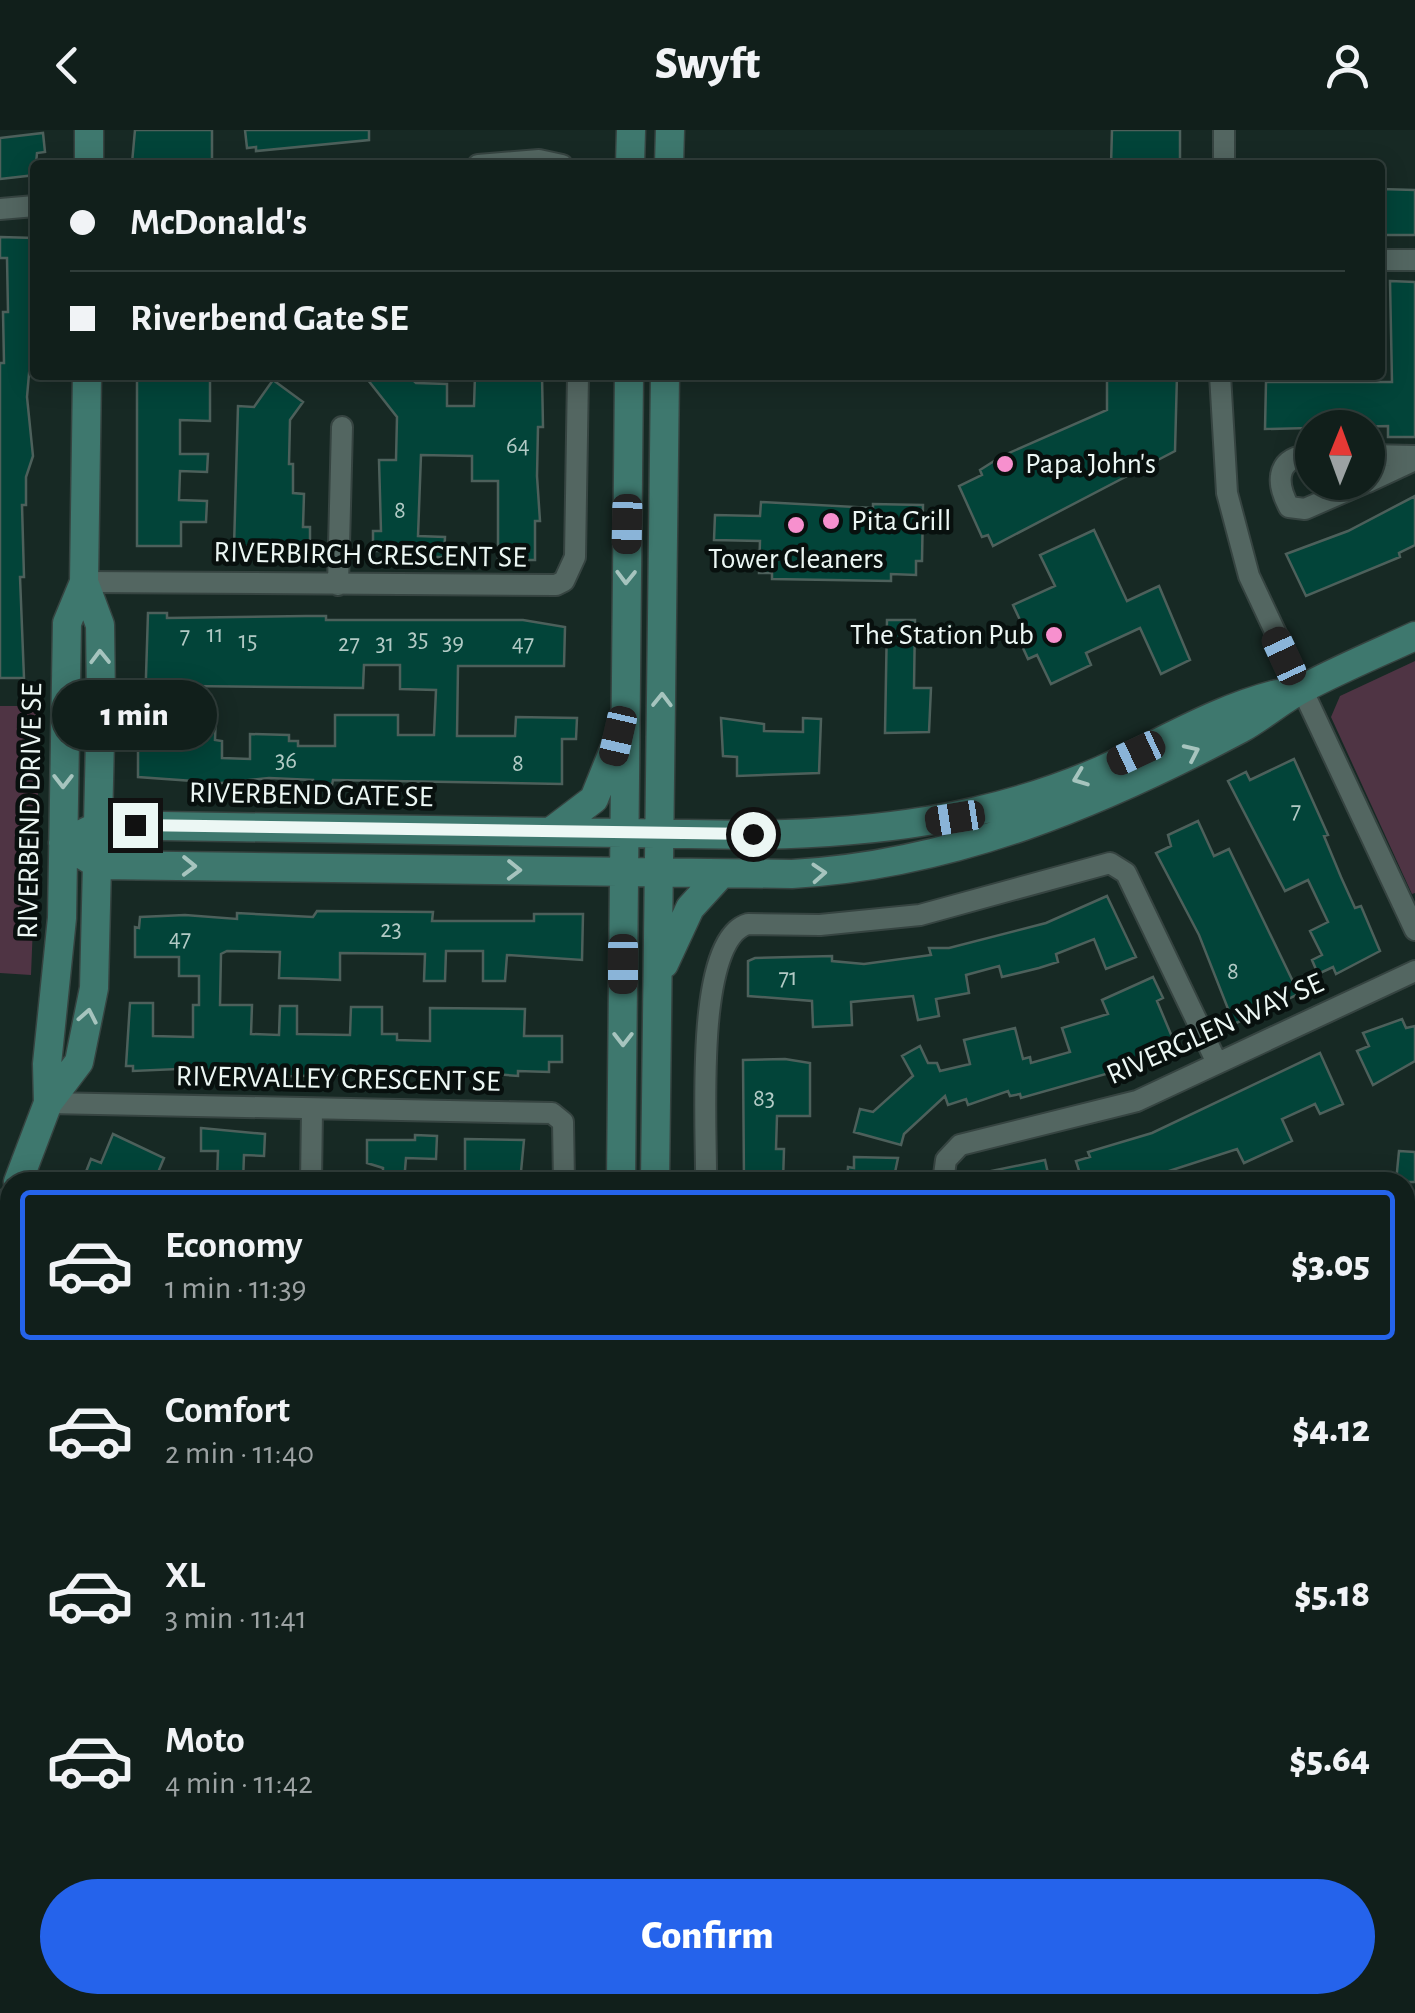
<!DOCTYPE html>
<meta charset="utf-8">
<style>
:root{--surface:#111f1b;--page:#1e2c28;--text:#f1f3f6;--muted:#9ca2a3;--line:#303d3a;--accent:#2563eb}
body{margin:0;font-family:"Alegreya Sans",sans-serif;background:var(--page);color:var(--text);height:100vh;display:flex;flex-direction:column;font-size:38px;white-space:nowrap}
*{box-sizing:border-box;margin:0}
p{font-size:32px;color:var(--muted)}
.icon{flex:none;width:55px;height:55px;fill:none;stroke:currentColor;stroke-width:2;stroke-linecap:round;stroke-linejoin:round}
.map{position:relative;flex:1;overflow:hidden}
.drawer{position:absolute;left:0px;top:1042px;width:1415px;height:842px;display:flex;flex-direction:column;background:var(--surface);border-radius:30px 30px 0 0;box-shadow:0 5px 25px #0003,0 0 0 2px var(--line)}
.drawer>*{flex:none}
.banner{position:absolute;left:30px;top:30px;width:1355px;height:220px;border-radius:10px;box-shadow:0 5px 25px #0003,0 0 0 2px var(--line);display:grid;align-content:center;height:220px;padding:0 40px;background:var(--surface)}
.needle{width:65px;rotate:1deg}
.buttons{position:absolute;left:1295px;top:280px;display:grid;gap:20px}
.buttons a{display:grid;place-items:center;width:90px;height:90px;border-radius:50%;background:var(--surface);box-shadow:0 5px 25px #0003,0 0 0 2px var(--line);font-size:50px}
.end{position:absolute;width:45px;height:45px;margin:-22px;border:12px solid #ecf7f4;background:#111;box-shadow:0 0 0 5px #111}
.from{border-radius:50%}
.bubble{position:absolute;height:70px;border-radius:35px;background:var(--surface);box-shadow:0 5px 25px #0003,0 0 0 2px var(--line);font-size:32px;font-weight:800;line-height:70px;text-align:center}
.car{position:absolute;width:30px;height:60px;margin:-30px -15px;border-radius:12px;box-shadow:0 0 8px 2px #0007;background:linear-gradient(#222 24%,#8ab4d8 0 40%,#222 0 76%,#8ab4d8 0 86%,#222 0)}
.banner b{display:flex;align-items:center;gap:35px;height:95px;font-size:38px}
.banner b+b{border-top:2px solid var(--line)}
.banner i{width:25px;height:25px;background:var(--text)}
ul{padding:18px 0 0;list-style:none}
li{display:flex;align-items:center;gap:30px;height:150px;margin:0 20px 15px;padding:0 20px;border:5px solid transparent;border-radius:10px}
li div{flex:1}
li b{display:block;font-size:38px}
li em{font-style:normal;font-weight:800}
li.current{border-color:var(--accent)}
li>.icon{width:90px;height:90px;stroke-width:1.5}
.primary-button{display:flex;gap:20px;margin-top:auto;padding:20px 40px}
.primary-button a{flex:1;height:115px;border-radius:60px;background:var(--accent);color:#fff;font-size:40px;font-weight:800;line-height:115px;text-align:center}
header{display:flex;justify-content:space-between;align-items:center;height:130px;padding:0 40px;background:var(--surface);font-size:45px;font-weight:800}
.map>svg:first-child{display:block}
.green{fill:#4f3444}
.building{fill:#024439;stroke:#4d605b;stroke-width:2.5;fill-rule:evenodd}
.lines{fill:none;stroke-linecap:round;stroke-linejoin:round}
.street-casing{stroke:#364441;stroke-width:24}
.secondary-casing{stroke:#364441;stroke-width:31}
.street{stroke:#536661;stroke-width:20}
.secondary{stroke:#3e786e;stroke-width:28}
.oneway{stroke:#a6c4be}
.route{stroke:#ecf7f4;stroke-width:12}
.poi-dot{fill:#f790ce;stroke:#08100e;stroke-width:4}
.labels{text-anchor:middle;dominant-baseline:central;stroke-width:9;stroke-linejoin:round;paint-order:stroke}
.number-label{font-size:25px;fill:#b2cac5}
.poi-label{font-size:30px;fill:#ecf7f4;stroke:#08100e;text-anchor:start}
.street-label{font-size:30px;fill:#ecf7f4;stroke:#08100e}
</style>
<header><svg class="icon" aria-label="back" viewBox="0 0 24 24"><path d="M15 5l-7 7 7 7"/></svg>Swyft<svg class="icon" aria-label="person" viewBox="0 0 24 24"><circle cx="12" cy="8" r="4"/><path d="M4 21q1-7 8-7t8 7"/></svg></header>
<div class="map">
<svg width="1415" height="1883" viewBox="0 0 1415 1883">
<rect width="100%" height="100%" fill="#172924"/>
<path class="green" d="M1415,531V763L1412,764L1331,587L1340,566Z
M0,576H36L38,668L31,845L0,843Z
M265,1875H593V1883H249Z"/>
<path class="building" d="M135,0H212V31L132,33Z
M245,0H369V10L256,21V17L247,18Z
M1112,0H1180V35H1111Z
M43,3L45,22L37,23L35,45L0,49V8Z
M1380,59L1415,60V105H1380Z
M0,107L35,108V175L27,267L33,326L26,347V375H22L24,447H20L24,548H0V233H4L3,182H8L7,128H0Z
M1390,151L1415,152V307H1388V296L1265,299L1266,252H1392Z
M137,245H210V291L180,290V324H208L207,342L180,341L179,370L207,371L206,392H181V416H137Z
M364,245H408L416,253L447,254V276H474L475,245H542L543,297H538L537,346L540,391H535V430H498V351H472V326L421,325L418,406L445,407L444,427H425V421H373V401H381L379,330H396L397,287Z
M1107,245H1177L1175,321L993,416L988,405L982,407L959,356L982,345L980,340L1002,326L1107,280Z
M273,250L303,272L290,290L289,334H293V363L304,364L303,397H310V415L234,417L238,276L254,277Z
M1415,366V415L1399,423L1400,427L1306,466L1286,424L1348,401Z
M761,372L873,378V374L923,375L922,431H916V445L891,444V451L772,449V443H759L760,411L714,410L715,385L760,386Z
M1094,400L1127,471L1159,456L1190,530L1161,544L1140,498L1086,523L1091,535L1051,554L1037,525L1028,529L1019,509L1027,505L1013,475L1055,456L1040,425Z
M148,483H167V488L306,486H326V490H523L565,497L564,536H458L457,606H515L516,587L577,588L576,609H562V654L333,650L332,655L313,654V650L269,648L221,653L138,647V609H144ZM364,535H400V559L436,560L434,605H398V585H335V616H298V611H289V605L250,604V629L222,628V611L215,610L216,584H187L188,556L363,558Z
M887,490H915L914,558H931L929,602L885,603Z
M721,588L764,594V601L803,602V588L821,589L819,643L737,646V627L723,626Z
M1294,629L1328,705L1324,706L1341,747L1355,778L1361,776L1380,821L1336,844L1333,837L1318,844L1312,830L1322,825L1310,801L1328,792L1308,750L1285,761L1228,651L1246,642L1250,650Z
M1198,691L1214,726L1229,719L1299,864L1234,894L1199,805L1156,723L1171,716L1168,705Z
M1107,766L1136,827L1106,839L1094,809L1056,824L1058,832L1039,838L1002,847L999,836L966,845L969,863L936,869L939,886L918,890L913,866L851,872L852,895L813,897L812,871L748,866V831L755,828L832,826V831L864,834L931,825L929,818H949L1046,793Z
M317,781L433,782L432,791H534V784H583L582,830L507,825L505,851H483V821H446L445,851H424L425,824L340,823V850L317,849L279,848L280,822L227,821L221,824L220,875H252L251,904L279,905L280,876H297V904L350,905L351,877H382V904H397V910L430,911V878L525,879L524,906H562V932H549V942L518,941V946L458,941L269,947V943L201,945V938L133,941V936H126L130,873H153V906L193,907V875H199V846H179V827H135V797L139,798L140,787L185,785L237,789V783L313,787Z
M1153,847L1163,868L1157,871L1175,914L1171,918L1111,937L1113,942L1021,968L1020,964L1010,966L1008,961L968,975L966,969L948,975L945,966L904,1004L901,1015L854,1002L860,979L873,982L913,946L902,926L920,916L928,933H937L940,941L970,934L964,910L1015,898L1023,929L1030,927L1031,933L1070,922L1062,898L1108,884L1102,870Z
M1402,889L1406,898L1415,896V931L1373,955L1357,921L1369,916L1363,903Z
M1320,923L1343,974L1320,984L1315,974L1282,989L1292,1011L1244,1033L1237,1019L1135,1052H1085L1081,1047L1076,1031L1090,1027L1088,1022L1152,1003Z
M785,929L810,933V986H777L776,1019H784L783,1052H744L743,930Z
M201,998L265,1004L264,1026L244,1025L243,1052H217L218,1021H201Z
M113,1004L164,1028L154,1052H82L91,1029L101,1033Z
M415,1005L437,1006L436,1029L406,1028L404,1052H383V1038L367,1033V1010H415Z
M465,1009L524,1010L520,1052H465Z
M1399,1021L1415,1022V1052H1396Z
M854,1027L898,1028L893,1052H847L848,1037L854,1038Z
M1045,1030L1050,1052H962V1047Z"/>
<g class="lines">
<defs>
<path id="street" d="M478,35L539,30L562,35
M1224,35V0
M0,79L35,76
M1380,130H1415
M1220,245L1227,363L1249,446L1415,800
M1312,325C1278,326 1274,349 1289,377L1305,379L1367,352
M1368,325L1415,326
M1368,352L1415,330
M84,452L556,455L564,451L575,427L578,245
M338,455L342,297
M48,973L552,983L563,992L564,1052
M311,1052L312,981
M706,1052C707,1001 693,809 748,794L820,795L920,785L1110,733L1126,743L1217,933
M943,1052L946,1030L960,1015L1137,971L1415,841
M1405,1260L1415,1257
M0,1304L10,1308
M1415,1649V1656"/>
<path id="secondary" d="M89,0V35
M630,35L631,0
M669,35L670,0
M553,700L594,669L617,612
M63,713L99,735L792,744C952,735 1099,674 1240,599C1262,587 1282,569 1304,558C1340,539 1378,523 1415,506
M63,713L100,695L753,705C873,703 984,690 1095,643C1155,617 1213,580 1277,564
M664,834L690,778L721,744
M48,973L47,934L62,788L67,493L84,452
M18,1052L48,973L79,932L94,858L101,569L100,495L84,452L87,245
M621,1052L629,245
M655,1052L665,245
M0,1090L10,1071
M1405,1508L1415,1505
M0,1553L10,1555
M0,1591L10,1593
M646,1875V1883
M608,1883V1875"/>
</defs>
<use href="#street" class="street-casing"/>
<use href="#secondary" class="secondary-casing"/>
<use href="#street" class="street"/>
<use href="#secondary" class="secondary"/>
</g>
<defs><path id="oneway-chevron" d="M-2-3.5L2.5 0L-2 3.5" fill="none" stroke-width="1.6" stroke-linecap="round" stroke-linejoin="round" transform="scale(2.5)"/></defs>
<g class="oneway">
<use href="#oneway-chevron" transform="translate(626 447) rotate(91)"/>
<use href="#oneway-chevron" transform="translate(100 527) rotate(-91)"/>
<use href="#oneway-chevron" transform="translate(662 570) rotate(-89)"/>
<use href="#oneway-chevron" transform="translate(1192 622) rotate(-25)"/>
<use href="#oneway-chevron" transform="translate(1080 648) rotate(159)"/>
<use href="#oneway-chevron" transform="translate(63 651) rotate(90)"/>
<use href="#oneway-chevron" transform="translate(189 736) rotate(1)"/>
<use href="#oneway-chevron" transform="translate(514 740) rotate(1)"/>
<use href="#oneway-chevron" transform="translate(819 743) rotate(-4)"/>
<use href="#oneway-chevron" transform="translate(88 886) rotate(-79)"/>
<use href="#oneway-chevron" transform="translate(623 909) rotate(90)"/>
</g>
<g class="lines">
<path class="route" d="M135,695L753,704"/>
</g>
<g class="poi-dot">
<circle cx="1005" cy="334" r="10"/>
<circle cx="831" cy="391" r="10"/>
<circle cx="796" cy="395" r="10"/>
<circle cx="1054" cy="505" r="10"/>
</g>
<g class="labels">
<g class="number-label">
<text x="518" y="315">64</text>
<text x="400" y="380">8</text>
<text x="215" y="504">11</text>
<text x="185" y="505">7</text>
<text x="418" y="508">35</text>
<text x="248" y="510">15</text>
<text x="453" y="512">39</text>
<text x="349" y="513">27</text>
<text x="385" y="513">31</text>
<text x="523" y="513">47</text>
<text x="286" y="630">36</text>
<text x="518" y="633">8</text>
<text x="1296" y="680">7</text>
<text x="391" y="799">23</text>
<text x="180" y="808">47</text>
<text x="1233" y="841">8</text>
<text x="788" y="847">71</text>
<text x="764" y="968">83</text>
</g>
<g class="poi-label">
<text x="1025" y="334">Papa John's</text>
<text x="851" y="391">Pita Grill</text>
<text x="796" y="429" text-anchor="middle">Tower Cleaners</text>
<text x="1034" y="505" text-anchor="end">The Station Pub</text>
</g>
<g class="street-label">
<text transform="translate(370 425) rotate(1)">RIVERBIRCH CRESCENT SE</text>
<text transform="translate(311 665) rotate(1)">RIVERBEND GATE SE</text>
<text transform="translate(30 681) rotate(-89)">RIVERBEND DRIVE SE</text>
<text transform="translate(1215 899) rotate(-24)">RIVERGLEN WAY SE</text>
<text transform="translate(338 949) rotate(1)">RIVERVALLEY CRESCENT SE</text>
</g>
</g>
</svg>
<div class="buttons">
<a><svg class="needle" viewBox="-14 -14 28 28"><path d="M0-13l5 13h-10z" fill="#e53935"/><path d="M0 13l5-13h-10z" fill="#9ca2a3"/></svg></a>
</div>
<i class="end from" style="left:753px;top:704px"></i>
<i class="end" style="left:135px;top:695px"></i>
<div class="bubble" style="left:52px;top:550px;width:165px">1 min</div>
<i class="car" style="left:627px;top:394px;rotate:181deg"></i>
<i class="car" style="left:1284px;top:526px;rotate:335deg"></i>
<i class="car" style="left:618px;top:606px;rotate:193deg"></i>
<i class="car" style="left:1136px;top:623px;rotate:245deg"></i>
<i class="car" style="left:955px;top:688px;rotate:261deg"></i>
<i class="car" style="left:623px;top:834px;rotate:180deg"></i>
<div class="banner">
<b><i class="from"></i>McDonald's</b>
<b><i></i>Riverbend Gate SE</b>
</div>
<section class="drawer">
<ul>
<li class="current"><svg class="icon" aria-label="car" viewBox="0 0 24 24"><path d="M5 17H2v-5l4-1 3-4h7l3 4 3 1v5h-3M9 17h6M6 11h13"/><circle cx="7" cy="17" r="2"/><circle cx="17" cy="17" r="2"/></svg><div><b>Economy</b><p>1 min · 11:39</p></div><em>$3.05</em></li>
<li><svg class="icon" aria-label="car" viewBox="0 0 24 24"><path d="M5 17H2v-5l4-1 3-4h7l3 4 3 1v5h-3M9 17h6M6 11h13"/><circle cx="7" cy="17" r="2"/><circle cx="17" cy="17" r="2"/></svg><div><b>Comfort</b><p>2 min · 11:40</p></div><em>$4.12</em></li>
<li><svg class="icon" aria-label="car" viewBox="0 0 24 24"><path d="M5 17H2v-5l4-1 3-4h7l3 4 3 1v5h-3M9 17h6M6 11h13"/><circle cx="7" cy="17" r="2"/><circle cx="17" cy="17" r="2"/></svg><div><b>XL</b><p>3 min · 11:41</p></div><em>$5.18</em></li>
<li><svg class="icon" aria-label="car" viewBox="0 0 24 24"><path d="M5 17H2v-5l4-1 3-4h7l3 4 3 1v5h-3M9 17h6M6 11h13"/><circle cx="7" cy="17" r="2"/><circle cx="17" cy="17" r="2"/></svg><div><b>Moto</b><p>4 min · 11:42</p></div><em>$5.64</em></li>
</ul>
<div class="primary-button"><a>Confirm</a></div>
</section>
</div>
